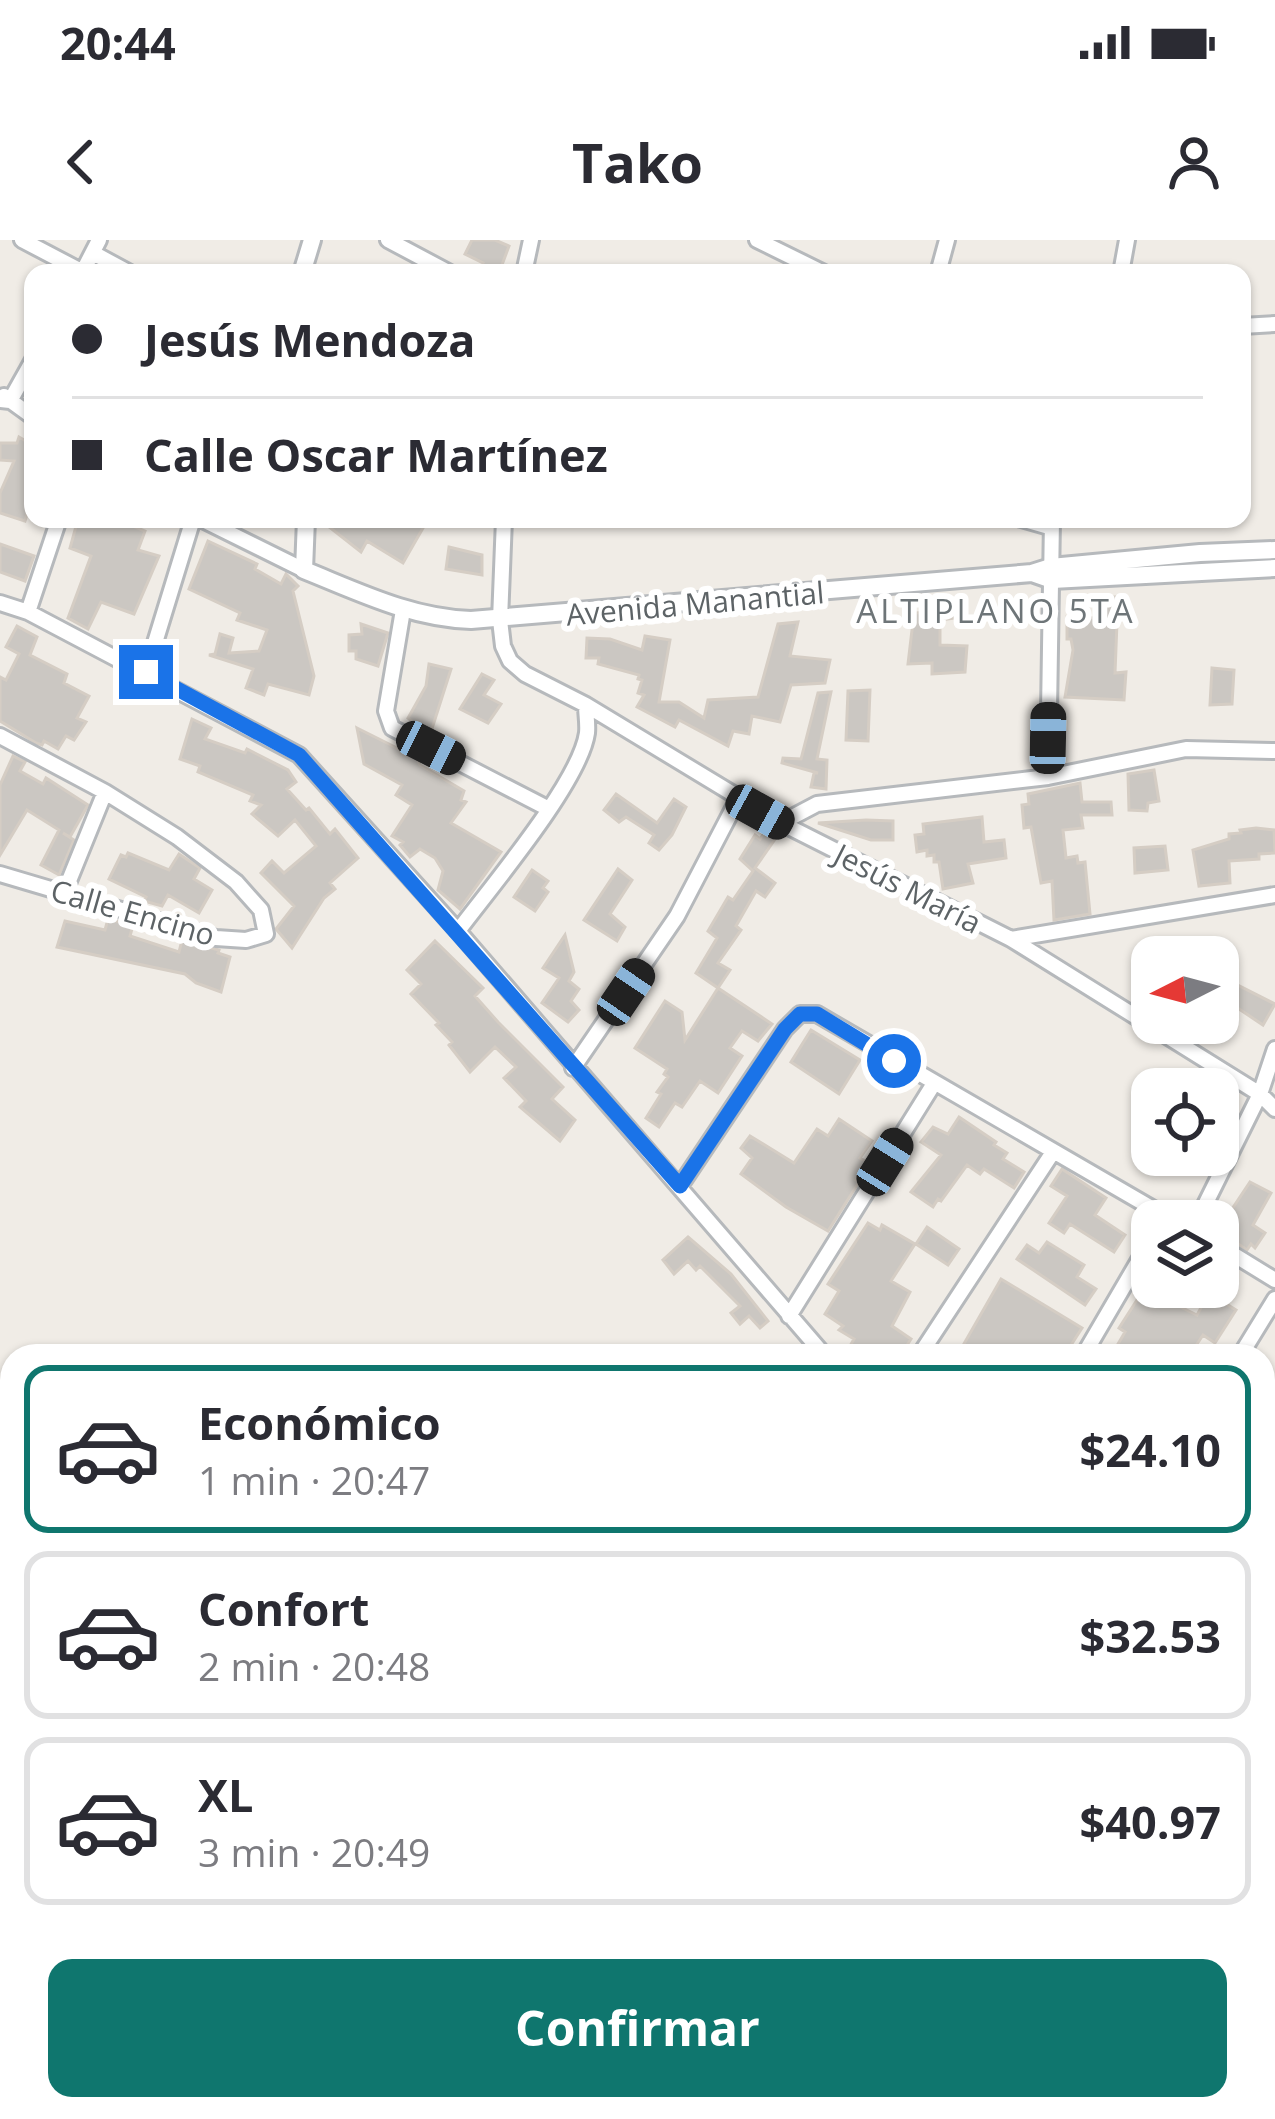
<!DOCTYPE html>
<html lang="es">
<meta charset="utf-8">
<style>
:root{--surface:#fff;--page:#f7f7f7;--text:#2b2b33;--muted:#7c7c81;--line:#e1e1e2;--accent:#0f766e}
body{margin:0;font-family:"Open Sans",sans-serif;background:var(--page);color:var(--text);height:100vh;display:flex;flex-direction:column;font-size:45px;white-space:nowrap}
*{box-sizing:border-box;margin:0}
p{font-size:39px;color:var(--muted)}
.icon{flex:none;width:66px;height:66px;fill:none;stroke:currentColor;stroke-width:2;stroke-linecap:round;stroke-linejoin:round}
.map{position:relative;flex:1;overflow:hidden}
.details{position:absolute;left:0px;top:1104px;width:1275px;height:777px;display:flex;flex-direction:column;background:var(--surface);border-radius:36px 36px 0 0;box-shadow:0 3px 9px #0004}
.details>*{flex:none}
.top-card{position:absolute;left:24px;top:24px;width:1227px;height:264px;border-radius:24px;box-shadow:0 3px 9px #0004;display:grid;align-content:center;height:264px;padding:0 48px;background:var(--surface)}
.needle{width:78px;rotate:264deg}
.fabs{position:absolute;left:1131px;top:696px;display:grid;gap:24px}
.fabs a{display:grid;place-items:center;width:108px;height:108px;border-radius:24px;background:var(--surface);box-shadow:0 3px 9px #0004;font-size:60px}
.end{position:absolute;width:54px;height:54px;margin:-27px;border:15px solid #1a73e8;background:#fff;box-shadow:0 0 0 6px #fff}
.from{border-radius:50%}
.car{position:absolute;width:36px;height:72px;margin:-36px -18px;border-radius:15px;box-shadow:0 0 9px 3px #0007;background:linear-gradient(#222 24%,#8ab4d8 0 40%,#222 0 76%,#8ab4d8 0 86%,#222 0)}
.top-card b{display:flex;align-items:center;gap:42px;height:114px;font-size:45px}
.top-card b+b{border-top:3px solid var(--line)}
.top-card i{width:30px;height:30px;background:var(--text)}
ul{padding:21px 0 0;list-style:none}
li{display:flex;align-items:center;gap:36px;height:168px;margin:0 24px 18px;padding:0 24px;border:6px solid var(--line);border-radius:24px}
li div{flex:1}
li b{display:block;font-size:45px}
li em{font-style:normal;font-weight:700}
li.active{border-color:var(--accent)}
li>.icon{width:108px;height:108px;stroke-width:1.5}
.action{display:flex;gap:24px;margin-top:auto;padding:24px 48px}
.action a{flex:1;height:138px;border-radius:24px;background:var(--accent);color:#fff;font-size:48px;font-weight:700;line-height:138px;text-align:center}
.status{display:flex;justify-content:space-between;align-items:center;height:84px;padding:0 60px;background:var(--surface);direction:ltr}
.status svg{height:33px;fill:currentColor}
header{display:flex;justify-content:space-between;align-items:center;height:156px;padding:0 48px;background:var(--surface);font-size:54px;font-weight:700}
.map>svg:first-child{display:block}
.building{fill:#cbc7c2;stroke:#d5cdc4;stroke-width:3}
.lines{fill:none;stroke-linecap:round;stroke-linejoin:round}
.minor-casing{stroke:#b6b9bc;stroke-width:20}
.tertiary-casing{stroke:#b6b9bc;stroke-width:22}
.trunk-casing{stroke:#f48501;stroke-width:27}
.minor{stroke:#fff;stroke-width:14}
.tertiary{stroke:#fff;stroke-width:16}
.trunk{stroke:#fedb9e;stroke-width:21}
.route{stroke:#1a73e8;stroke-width:15}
.labels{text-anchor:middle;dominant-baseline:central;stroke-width:12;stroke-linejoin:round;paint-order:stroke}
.street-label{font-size:30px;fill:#5d6366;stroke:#fff}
.neighbourhood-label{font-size:33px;letter-spacing:3px;fill:#6e7578;stroke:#fff}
</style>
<div class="status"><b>20:44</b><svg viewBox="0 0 49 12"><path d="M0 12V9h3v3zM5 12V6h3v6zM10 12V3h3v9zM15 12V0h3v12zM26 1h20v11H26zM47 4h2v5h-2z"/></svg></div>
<header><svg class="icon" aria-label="back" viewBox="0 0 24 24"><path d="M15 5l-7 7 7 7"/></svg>Tako<svg class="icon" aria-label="person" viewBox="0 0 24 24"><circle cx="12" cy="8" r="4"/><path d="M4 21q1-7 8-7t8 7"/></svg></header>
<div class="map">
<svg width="1275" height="1879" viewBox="0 0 1275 1879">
<rect width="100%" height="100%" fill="#f0ece6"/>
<path class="building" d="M472,0H495L509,6L499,33L480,29L483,23L465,14Z
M19,197L33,205V254L25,281L0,273V253L14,221L0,220V203H17Z
M78,279H130L128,284L145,291L138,310L159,316L134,374L101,362L88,389L68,378L91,316L70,308Z
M319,279H398L406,284L410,280L423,288L403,323L367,301L361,312Z
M208,301L257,324L255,329L281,344L286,334L298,346L293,351L314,436L309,455L268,444L264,455L246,448L253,429L209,415L215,414L220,394L233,398L229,413L259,411L267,390L237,380L240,373L189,349Z
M0,304L34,316L25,341L0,332Z
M449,307L482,315V335L446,329Z
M1105,357H1118L1115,433L1126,432L1124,460L1065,457L1073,410L1071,399H1067V377L1098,378V361Z
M954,364L955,378L940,380V405L967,406L965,432L932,434V423L908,424L914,373L939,372V365Z
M798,382L790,416L830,420L825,443L791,445L780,482L752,476L749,494L733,491L728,506L679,480L675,487L637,467L644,455L638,453L642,440L638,439L639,435L598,424L599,418H586L587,398L610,399L642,410L645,396L670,400L659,462H679L704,478L708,460L758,457L778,384Z
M361,384L388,393L378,426L356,419V411H349V395L362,394Z
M17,386L37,397L30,415L67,434L64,443L89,456L77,478L86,482L74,500L66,496L58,509L44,501L42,505L36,503L0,481V437L6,440L19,414L6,407Z
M429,424L451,429L430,495L408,478L426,446Z
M1212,428L1234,430L1232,464L1210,465Z
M482,434L494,440L484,455L501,464L488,483L460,469Z
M870,450L868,501L846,500L848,451Z
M831,452L817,519L827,520L826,549L811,547L814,533H818L782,523L783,518L801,519L818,453Z
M192,479L211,488L205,499L245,513L247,509L288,530L296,542L287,549L306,570L309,568L330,594L335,589L358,618L330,643L335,649L324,658L292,708L276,689L294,666L261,633L272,621L284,633L316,606L295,580L278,596L252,574L261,565L250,561L253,555L198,532L200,526L180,519Z
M357,488L417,518L420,525L464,551L461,560L466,562L451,583L501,612L460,669L438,650L443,631L435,618L420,609L410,617L400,605L403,602L392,596L412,565L396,555L402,545L364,524Z
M13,516L25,522L20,531L43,544L46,538L88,565L70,597L63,593L74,600L59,635L41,625L59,590L27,570L0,615V545Z
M1154,530L1159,561L1148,563L1147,571L1129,570L1128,534Z
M1080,543L1082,562H1111L1112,575H1081L1083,588L1063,590L1066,618L1077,616L1078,623L1085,622L1090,674L1054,680L1052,641L1041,643L1031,587L1024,588L1022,565L1029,564L1028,554Z
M616,554L657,583L674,559L686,567L672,595L659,610L649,603L654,595L626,577L619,582L604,570Z
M982,577L984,602L1004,600L1006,618L968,624L973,643L943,649L939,622H934V615L927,616V610L917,612L915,595L924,594L923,584Z
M866,580L893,581V600H871L818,583Z
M767,588L778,595L755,628L775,643L765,657L756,651L736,686L741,690L718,723L730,730L718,748L772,784L758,801L742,791L730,808L742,816L718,853L700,841L682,867L675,863L659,887L646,878L661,854L657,852L668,837L664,834L667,829L635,808L665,761L682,772L685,800L718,748L696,733L717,698L708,691L728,657L733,660L753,631L740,619L755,595L760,599Z
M1256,588L1274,590L1275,613L1259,614V619L1229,621L1230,643L1199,646L1193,610L1229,599V594L1241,593L1240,590Z
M1165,606L1168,630L1135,633L1134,608Z
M128,613L169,630L179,614L200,628L194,639L212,650L199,673L168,655L162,666L144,661L146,657L109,639L121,615L126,617Z
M618,629L632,640L610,674L625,687L617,701L584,680Z
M532,630L548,641L543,648L548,652L535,671L514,657Z
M108,679L133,685L130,696L179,712L182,700L219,710L218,713L230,717L221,752L196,743L185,734L57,707L65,681L105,690Z
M565,695L574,732L569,741L579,749L571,761L579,770L568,782L542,763L559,738L543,728Z
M435,701L483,748L475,756L498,782L563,847L552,859L575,880L560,901L520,867L526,861L504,838L516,827L495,807L470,832L449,805L452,802L436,785L439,783L411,754L421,744L407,730Z
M1218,735L1275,764L1263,785L1218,755Z
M811,790L860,820L839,854L791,822Z
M959,877L996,902L994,905L1007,913L1003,919L1024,932L1014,948L984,929L980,934L967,925L941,961L938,959L933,967L911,952L941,915L921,902L933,887L948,894Z
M839,879L872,901L860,918L867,922L856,940L859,942L828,991L786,967L741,934L752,918L741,908L750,896L794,923L817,889L828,896Z
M1062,929L1106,958L1095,975L1125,995L1114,1012L1070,984L1064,993L1049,983L1067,956L1051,946Z
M1250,942L1271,953L1253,985L1265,993L1255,1008L1251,1004L1247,1010L1218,990Z
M868,983L880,990L882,985L915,1004L891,1041L910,1052L892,1086L911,1099L900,1116H866L850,1106L854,1099L839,1090L843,1086L825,1074L839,1051L828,1044Z
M927,987L959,1009L948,1025L916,1004Z
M688,997L731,1034L768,1081L760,1088L749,1076L740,1084L731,1073L740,1066L700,1026L696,1030L688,1021L674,1034L663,1020Z
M1047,1002L1084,1025L1077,1037L1096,1049L1085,1065L1017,1019L1027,1005L1039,1013Z
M1001,1039L1082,1088L1064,1116H1014L996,1106L989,1116H957Z
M1144,1049L1197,1075L1209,1053L1236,1070L1215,1103L1203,1095L1189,1116H1111L1125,1092L1119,1088Z"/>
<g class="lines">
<defs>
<path id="minor" d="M22,0L83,32
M388,0L450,33
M757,0L824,33
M93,13L130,33
M82,33L99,0
M524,33L531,0
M938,33L947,0
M1121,33L1127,0
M1242,86L1275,84
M4,156L33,177
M0,160L10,161L33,120
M201,279L304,330
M504,279L500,380L503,406L510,421L525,434L586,465L781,583L1011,699L1260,854L1275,869
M1021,279L1049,287
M0,363L28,372L299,515L458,691L825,1116
M403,370L386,471L392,488L549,569
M28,372L59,279
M146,432L193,279
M0,496L105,552L177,597L236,642L261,670L266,694L246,700L216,698L0,634
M1048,537L1052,279
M781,583L817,564L1048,537L1186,509L1275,511
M64,653L105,552
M458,691C490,648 580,542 587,493C588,484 586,474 586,465
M1011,699L1275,655
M573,828L677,676L738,559
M680,946L785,789L800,774H817L1174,981
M1197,981L1260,854L1275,809
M1218,1005L1275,1040
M789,1076L933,845
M919,1116L1053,912
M1083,1116L1152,998
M1240,1116L1275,1059
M1263,1321L1275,1302
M1263,1430L1275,1439"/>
<path id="tertiary" d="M302,33L312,0
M306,279L304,330C359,352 411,378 471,380L1032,333L1051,327L1200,313L1275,310
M1032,333L1052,340L1275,328"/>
<path id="trunk" d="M1263,1530L1275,1511
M1263,1684L1275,1665
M1046,1879L1052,1869
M1142,1879L1148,1869"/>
</defs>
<use href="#minor" class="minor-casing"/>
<use href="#tertiary" class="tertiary-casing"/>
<use href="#trunk" class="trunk-casing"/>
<use href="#minor" class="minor"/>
<use href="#tertiary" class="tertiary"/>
<use href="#trunk" class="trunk"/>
</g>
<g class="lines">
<path class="route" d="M146,432L299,515L680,946L785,789L800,774H817L894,821"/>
</g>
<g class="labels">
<g class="street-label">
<text transform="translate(695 363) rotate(-5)">Avenida Manantial</text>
<text transform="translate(908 648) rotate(27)">Jesús María</text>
<text transform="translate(133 672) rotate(16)">Calle Encino</text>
</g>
<g class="neighbourhood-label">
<text x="996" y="370">ALTIPLANO 5TA</text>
</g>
</g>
</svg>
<div class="fabs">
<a><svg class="needle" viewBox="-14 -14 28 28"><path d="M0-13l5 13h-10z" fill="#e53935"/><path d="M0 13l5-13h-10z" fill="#7c7c81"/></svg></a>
<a><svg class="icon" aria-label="locate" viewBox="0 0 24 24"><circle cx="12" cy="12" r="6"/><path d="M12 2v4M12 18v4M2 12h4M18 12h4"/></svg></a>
<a><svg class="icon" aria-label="layers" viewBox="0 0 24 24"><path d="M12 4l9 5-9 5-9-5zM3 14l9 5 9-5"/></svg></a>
</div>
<i class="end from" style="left:894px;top:821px"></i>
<i class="end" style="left:146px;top:432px"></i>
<i class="car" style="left:1048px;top:498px;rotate:1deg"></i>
<i class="car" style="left:431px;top:508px;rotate:117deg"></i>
<i class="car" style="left:760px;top:572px;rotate:119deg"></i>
<i class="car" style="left:626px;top:752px;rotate:34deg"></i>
<i class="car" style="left:885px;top:922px;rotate:32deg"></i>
<div class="top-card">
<b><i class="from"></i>Jesús Mendoza</b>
<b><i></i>Calle Oscar Martínez</b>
</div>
<section class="details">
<ul>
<li class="active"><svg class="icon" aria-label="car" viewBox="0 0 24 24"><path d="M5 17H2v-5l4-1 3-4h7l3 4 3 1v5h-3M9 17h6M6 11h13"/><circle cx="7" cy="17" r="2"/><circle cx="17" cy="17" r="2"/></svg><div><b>Económico</b><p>1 min · 20:47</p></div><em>$24.10</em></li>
<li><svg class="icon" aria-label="car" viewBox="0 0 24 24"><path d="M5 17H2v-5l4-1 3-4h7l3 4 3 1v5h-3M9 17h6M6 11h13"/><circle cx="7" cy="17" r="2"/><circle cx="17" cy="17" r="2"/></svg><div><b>Confort</b><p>2 min · 20:48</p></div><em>$32.53</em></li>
<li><svg class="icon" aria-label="car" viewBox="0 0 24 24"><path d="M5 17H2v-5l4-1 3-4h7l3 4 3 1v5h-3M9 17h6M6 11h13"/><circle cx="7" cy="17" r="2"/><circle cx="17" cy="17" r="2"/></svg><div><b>XL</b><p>3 min · 20:49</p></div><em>$40.97</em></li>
</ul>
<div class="action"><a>Confirmar</a></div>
</section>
</div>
